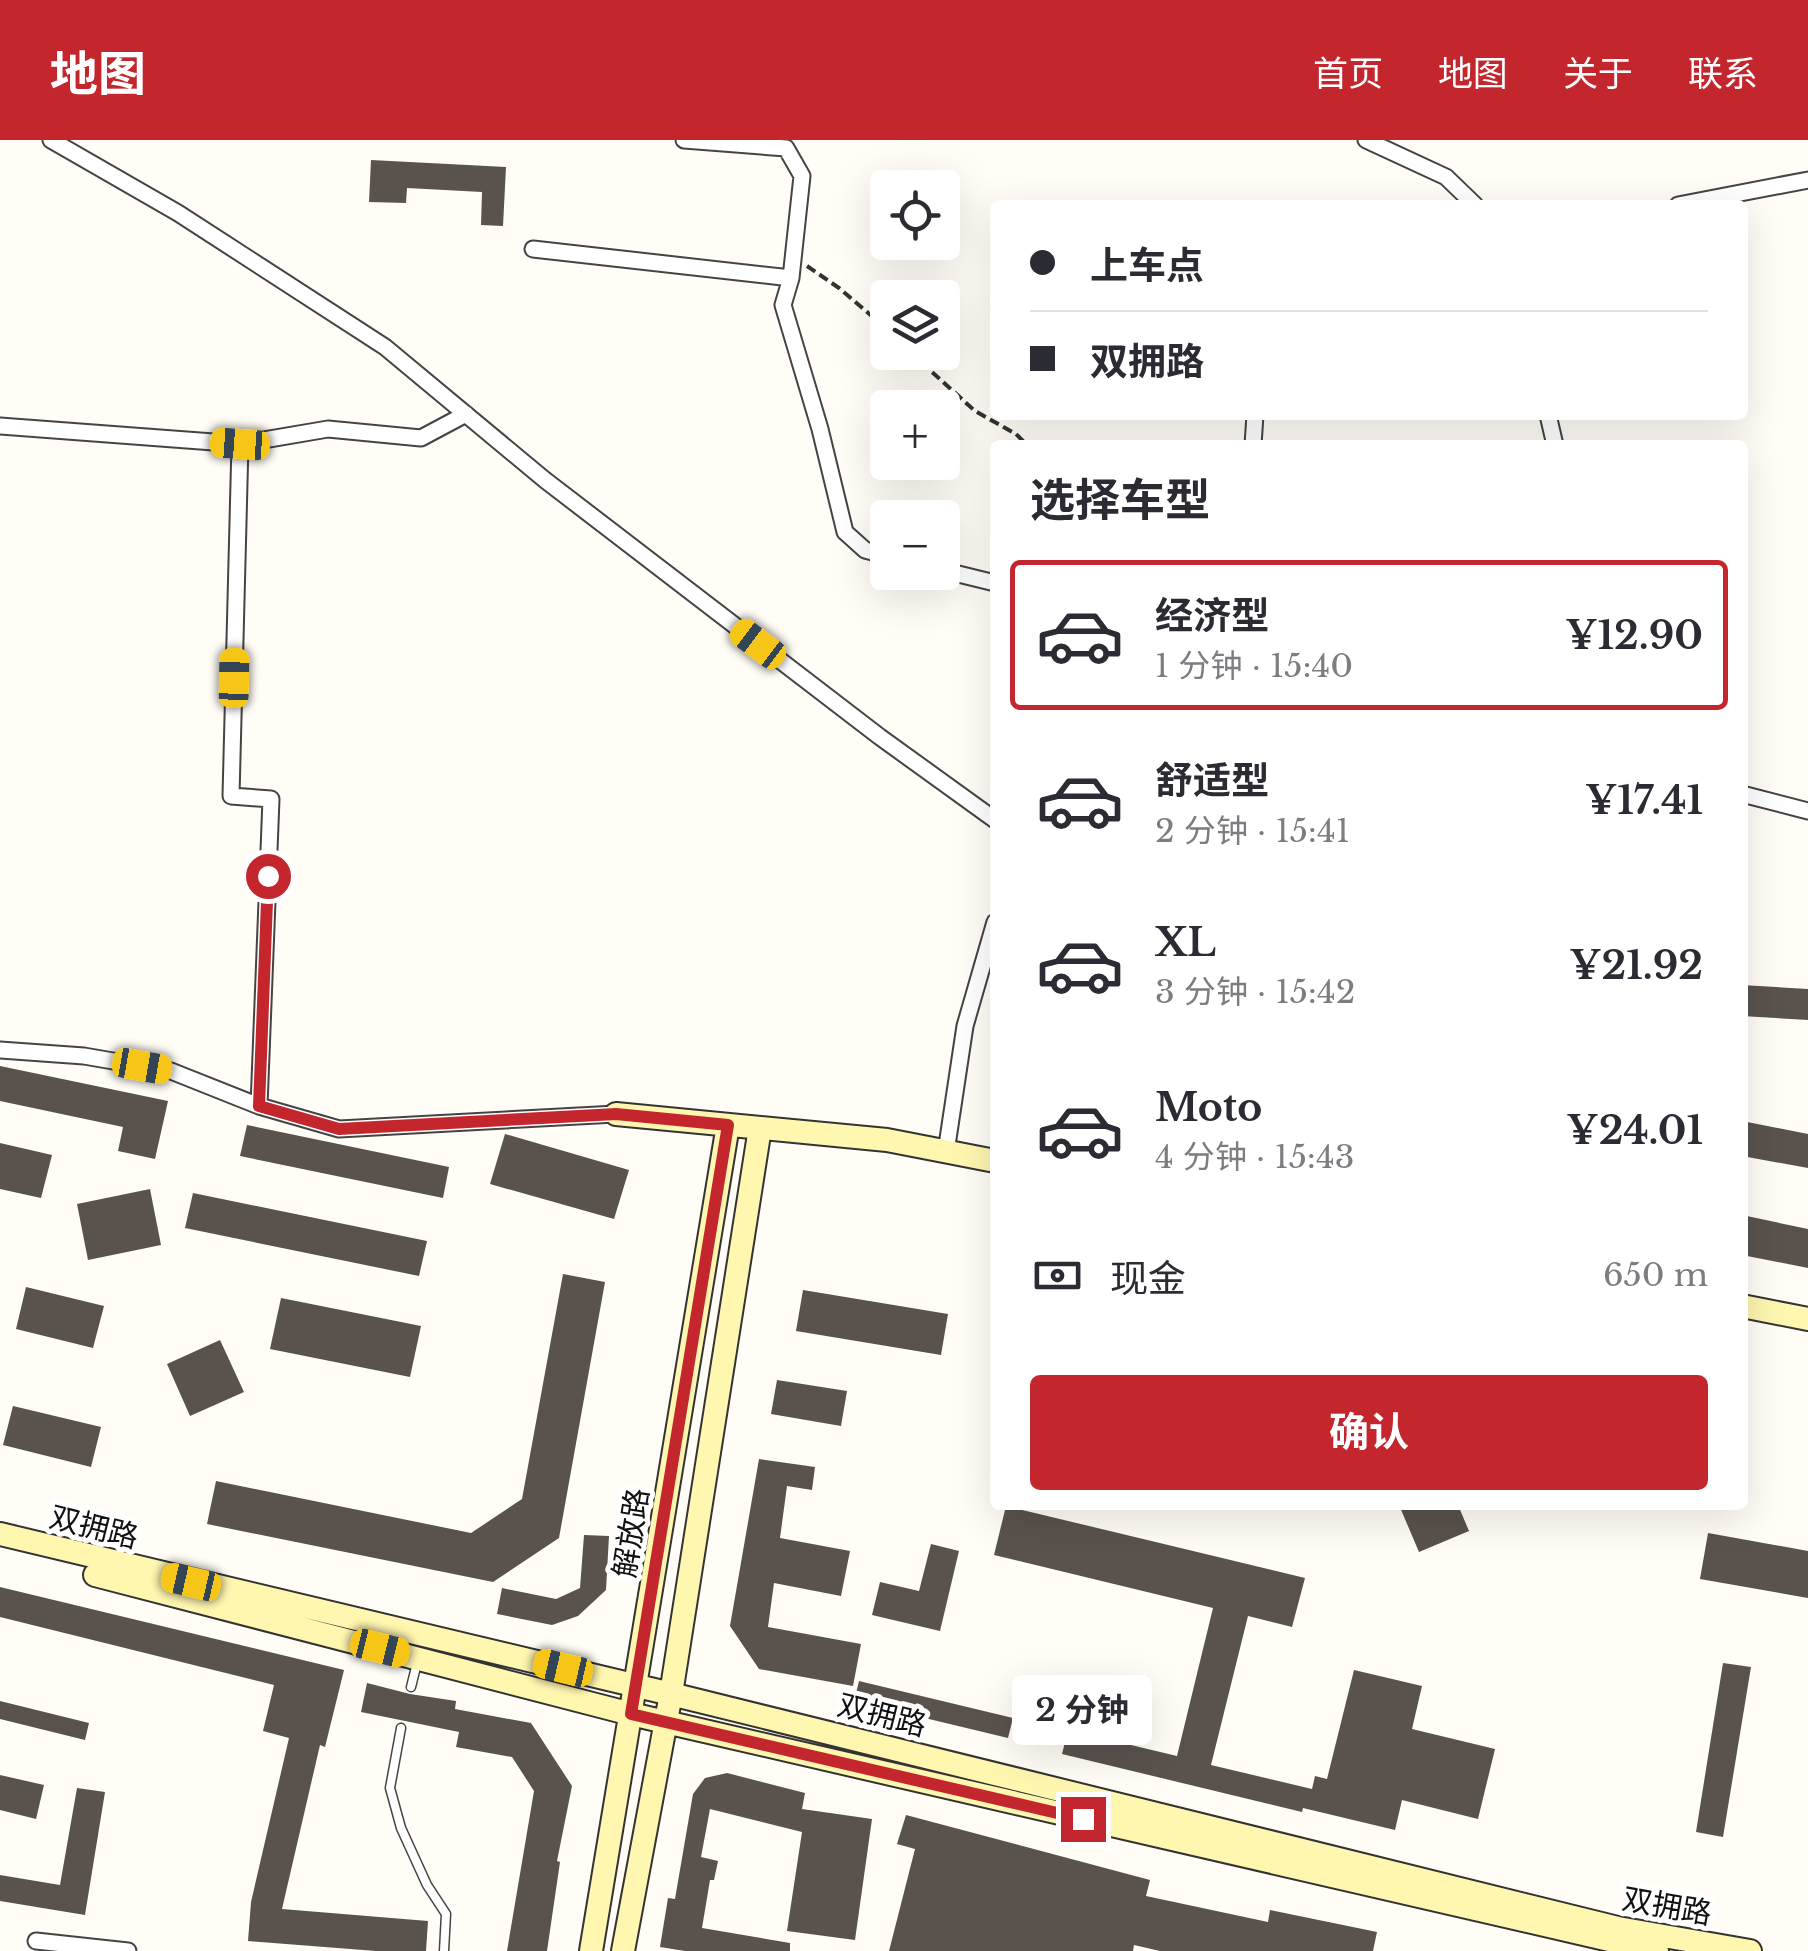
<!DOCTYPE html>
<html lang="zh">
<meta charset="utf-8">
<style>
:root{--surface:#fff;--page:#f2f2f3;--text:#2b2b33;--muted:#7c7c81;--line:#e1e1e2;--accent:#c4262e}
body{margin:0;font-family:"Libre Baskerville","Noto Sans SC",serif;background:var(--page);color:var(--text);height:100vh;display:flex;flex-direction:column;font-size:38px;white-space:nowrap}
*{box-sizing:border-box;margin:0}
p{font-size:32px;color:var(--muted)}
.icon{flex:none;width:55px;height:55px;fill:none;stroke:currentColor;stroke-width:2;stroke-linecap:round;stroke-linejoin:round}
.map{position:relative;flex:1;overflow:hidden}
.panel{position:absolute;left:990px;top:300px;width:758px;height:1070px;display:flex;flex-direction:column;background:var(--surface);border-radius:10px;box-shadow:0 10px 40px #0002}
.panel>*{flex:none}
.guide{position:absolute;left:990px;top:60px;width:758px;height:220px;border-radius:10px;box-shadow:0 10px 40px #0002;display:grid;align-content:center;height:220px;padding:0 40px;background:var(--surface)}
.fabs{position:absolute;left:870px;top:30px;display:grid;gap:20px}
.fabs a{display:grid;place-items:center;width:90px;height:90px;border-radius:10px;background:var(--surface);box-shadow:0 10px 40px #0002;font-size:50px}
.end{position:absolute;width:45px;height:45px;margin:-22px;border:12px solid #c4262e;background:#fff;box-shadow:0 0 0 5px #fff}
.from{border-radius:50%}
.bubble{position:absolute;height:70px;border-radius:10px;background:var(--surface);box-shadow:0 10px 40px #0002;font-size:32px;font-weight:700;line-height:70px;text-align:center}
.car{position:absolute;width:30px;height:60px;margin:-30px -15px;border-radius:12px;box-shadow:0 0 8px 2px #0007;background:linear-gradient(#f5c518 24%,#345 0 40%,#f5c518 0 76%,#345 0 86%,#f5c518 0)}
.guide b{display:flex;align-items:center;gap:35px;height:95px;font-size:38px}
.guide b+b{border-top:2px solid var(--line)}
.guide i{width:25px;height:25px;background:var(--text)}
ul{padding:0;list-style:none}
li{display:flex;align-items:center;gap:30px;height:150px;margin:0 20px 15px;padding:0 20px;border:5px solid transparent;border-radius:10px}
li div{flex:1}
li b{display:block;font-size:38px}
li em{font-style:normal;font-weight:700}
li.selected{border-color:var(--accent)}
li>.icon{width:90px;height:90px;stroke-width:1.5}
h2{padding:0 40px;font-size:45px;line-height:120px}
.pay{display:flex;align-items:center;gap:25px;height:110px;padding:0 40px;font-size:38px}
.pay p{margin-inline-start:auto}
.cta{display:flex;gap:20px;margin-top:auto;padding:20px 40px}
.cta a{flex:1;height:115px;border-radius:10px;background:var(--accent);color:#fff;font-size:40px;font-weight:700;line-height:115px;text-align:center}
header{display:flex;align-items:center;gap:60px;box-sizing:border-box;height:140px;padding:0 50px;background:var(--accent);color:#fff}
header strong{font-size:48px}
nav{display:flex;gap:55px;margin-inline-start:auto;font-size:35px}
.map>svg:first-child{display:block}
.building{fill:#5a524d}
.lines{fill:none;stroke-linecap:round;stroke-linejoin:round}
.lane-casing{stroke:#444;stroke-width:11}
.street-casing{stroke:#444;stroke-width:19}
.secondary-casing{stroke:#333;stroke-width:26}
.path{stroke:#333;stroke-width:4;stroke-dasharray:10 5;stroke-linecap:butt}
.lane{stroke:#fff;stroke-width:8}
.street{stroke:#fff;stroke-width:15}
.secondary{stroke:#fff6b0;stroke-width:22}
.route{stroke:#c4262e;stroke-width:12}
.labels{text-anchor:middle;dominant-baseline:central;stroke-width:10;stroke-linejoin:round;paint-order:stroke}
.street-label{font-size:30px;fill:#111;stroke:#fff}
</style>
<header>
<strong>地图</strong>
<nav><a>首页</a><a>地图</a><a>关于</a><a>联系</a></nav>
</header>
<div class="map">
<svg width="1808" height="1811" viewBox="0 0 1808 1811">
<rect width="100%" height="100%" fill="#fffdf5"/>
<path class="building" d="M371,20L506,27L503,86L481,85L482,52L407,48L406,63L369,62Z
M1742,845L1808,849V880L1742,876Z
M0,926L168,961L155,1019L118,1011L123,987L0,961Z
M1742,981L1808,994V1028L1742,1016Z
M247,985L449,1027L443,1058L240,1016Z
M505,994L629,1030L614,1079L490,1044Z
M0,1003L52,1015L41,1058L0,1049Z
M150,1049L161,1105L88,1120L77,1064Z
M193,1053L427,1101L419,1136L185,1088Z
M1742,1075L1808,1089V1128L1742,1115Z
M563,1134L605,1142L559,1398L493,1442L207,1384L216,1341L471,1393L522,1359Z
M26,1147L104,1166L93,1208L16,1189Z
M803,1150L948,1174L941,1215L796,1191Z
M281,1158L421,1186L410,1237L270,1209Z
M220,1200L244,1252L190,1276L167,1224Z
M777,1240L847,1251L841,1286L771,1274Z
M13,1266L101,1287L91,1327L3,1305Z
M759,1319L815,1327L812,1350L787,1346L780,1398L850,1411L841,1456L774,1443L768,1487L861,1504L853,1546L759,1529L730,1486Z
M1399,1365H1458L1469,1391L1419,1412Z
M1006,1366L1305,1438L1292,1487L1248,1476L1211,1625L1312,1649L1315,1636L1327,1639L1354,1530L1422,1546L1412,1589L1495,1609L1478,1679L1402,1660L1395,1690L1303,1668L1302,1672L1062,1614L1068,1590L1177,1616L1213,1468L994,1415Z
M1708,1393L1808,1411V1458L1700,1439Z
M584,1395L609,1396L606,1450L578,1476L552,1485L497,1474L502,1448L556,1459L580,1448Z
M931,1404L959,1411L940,1491L872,1475L880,1442L919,1451Z
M0,1447L344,1530L325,1607L320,1605L282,1769L428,1781L426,1811H376L248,1801L251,1762L289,1598L263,1591L274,1545L0,1477Z
M1723,1523L1751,1527L1723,1697L1696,1692Z
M859,1541L1013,1578L1008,1598L854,1561Z
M367,1543L410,1554L456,1561L455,1569L531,1583L572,1646L557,1721L560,1722L547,1811H507L534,1651L512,1617L456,1607L459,1592L361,1572Z
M0,1561L89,1583L85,1600L0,1579Z
M727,1633L805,1653L802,1669L872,1679L855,1800L787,1791L802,1692L710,1669L701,1717L718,1721L714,1740H710L702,1788L790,1803V1811H685L660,1807L668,1758L675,1759L693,1654L705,1638Z
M0,1635L44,1645L36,1679L0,1670Z
M77,1648L105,1652L85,1775L0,1761V1735L60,1745Z
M906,1675L1150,1740L1146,1756L1268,1782L1270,1770L1377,1792L1373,1811H1160L1134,1805L1133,1811H889L915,1709L897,1704Z"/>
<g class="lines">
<defs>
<path id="lane" d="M411,1547L417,1523
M401,1588L390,1648L401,1688L427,1745L446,1774L444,1811"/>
<path id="street" d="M51,0L178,73L385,207L545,340L880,597L995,680
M684,0L786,8L802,36L791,138
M1366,0L1446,37L1475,65
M1678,65L1808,40
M533,109L791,138L783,165L820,289L845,392L865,410L888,416
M1548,275L1555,305
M0,286L240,304L328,289L421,298L466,274
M240,304L231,656L271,659L259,966
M1253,305L1255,275
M942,430L995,443
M1742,654L1808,671
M0,910L84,916L171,931L259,966L339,989L616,974
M946,1012L965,886L995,782
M36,1801L128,1811"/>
<path id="secondary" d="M616,974L887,1000L995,1021
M1742,1166L1808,1179
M0,1394L671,1554L1618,1788L1750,1811
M95,1435L631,1574L1657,1811
M591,1811L728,985
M623,1811L671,1554L760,988"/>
</defs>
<use href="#lane" class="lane-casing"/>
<use href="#street" class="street-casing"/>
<use href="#secondary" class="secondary-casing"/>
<path class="path" d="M807,126L839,148L888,190
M910,212L975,271L1016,294L1027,305"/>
<use href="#lane" class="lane"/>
<use href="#street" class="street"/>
<use href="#secondary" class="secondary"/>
</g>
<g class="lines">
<path class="route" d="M268,736L259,966L339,989L616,974L728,985L631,1574L1083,1679"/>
</g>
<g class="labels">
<g class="street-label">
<text transform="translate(94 1387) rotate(14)">双拥路</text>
<text transform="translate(631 1393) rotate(-81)">解放路</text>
<text transform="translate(882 1575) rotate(14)">双拥路</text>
<text transform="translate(1667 1766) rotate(10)">双拥路</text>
</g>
</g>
</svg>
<div class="fabs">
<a><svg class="icon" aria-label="locate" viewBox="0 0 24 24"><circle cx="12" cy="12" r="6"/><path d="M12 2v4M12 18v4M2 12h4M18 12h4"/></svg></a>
<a><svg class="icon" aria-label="layers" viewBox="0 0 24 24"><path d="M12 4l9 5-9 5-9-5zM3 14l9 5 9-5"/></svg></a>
<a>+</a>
<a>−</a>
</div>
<i class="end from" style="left:268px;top:736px"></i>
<i class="end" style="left:1083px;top:1679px"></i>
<div class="bubble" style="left:1012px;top:1535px;width:140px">2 分钟</div>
<i class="car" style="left:240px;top:304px;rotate:274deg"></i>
<i class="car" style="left:758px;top:504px;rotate:307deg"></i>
<i class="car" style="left:234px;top:538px;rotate:1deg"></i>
<i class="car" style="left:142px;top:926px;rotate:100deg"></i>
<i class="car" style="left:191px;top:1442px;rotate:283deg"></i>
<i class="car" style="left:380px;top:1508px;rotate:104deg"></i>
<i class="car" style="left:563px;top:1528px;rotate:283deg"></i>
<div class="guide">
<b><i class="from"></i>上车点</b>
<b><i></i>双拥路</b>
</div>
<section class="panel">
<h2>选择车型</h2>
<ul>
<li class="selected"><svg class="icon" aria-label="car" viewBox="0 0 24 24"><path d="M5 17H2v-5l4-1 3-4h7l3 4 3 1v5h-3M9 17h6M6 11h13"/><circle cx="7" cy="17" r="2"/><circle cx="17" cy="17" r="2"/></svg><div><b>经济型</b><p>1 分钟 · 15:40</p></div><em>¥12.90</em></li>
<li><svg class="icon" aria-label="car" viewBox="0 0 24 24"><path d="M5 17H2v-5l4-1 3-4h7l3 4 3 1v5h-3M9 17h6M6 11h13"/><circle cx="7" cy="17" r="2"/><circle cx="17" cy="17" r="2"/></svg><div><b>舒适型</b><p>2 分钟 · 15:41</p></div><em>¥17.41</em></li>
<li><svg class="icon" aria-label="car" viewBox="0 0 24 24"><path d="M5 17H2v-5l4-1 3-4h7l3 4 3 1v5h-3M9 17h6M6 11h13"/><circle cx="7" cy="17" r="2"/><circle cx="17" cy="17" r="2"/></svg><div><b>XL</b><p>3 分钟 · 15:42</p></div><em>¥21.92</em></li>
<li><svg class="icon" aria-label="car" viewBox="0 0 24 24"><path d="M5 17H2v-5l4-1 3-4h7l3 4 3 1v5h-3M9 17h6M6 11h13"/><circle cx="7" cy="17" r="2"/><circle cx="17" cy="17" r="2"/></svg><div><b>Moto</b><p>4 分钟 · 15:43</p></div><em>¥24.01</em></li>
</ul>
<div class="pay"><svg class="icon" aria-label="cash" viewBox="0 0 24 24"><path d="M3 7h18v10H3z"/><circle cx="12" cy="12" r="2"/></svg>现金<p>650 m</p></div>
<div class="cta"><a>确认</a></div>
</section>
</div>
